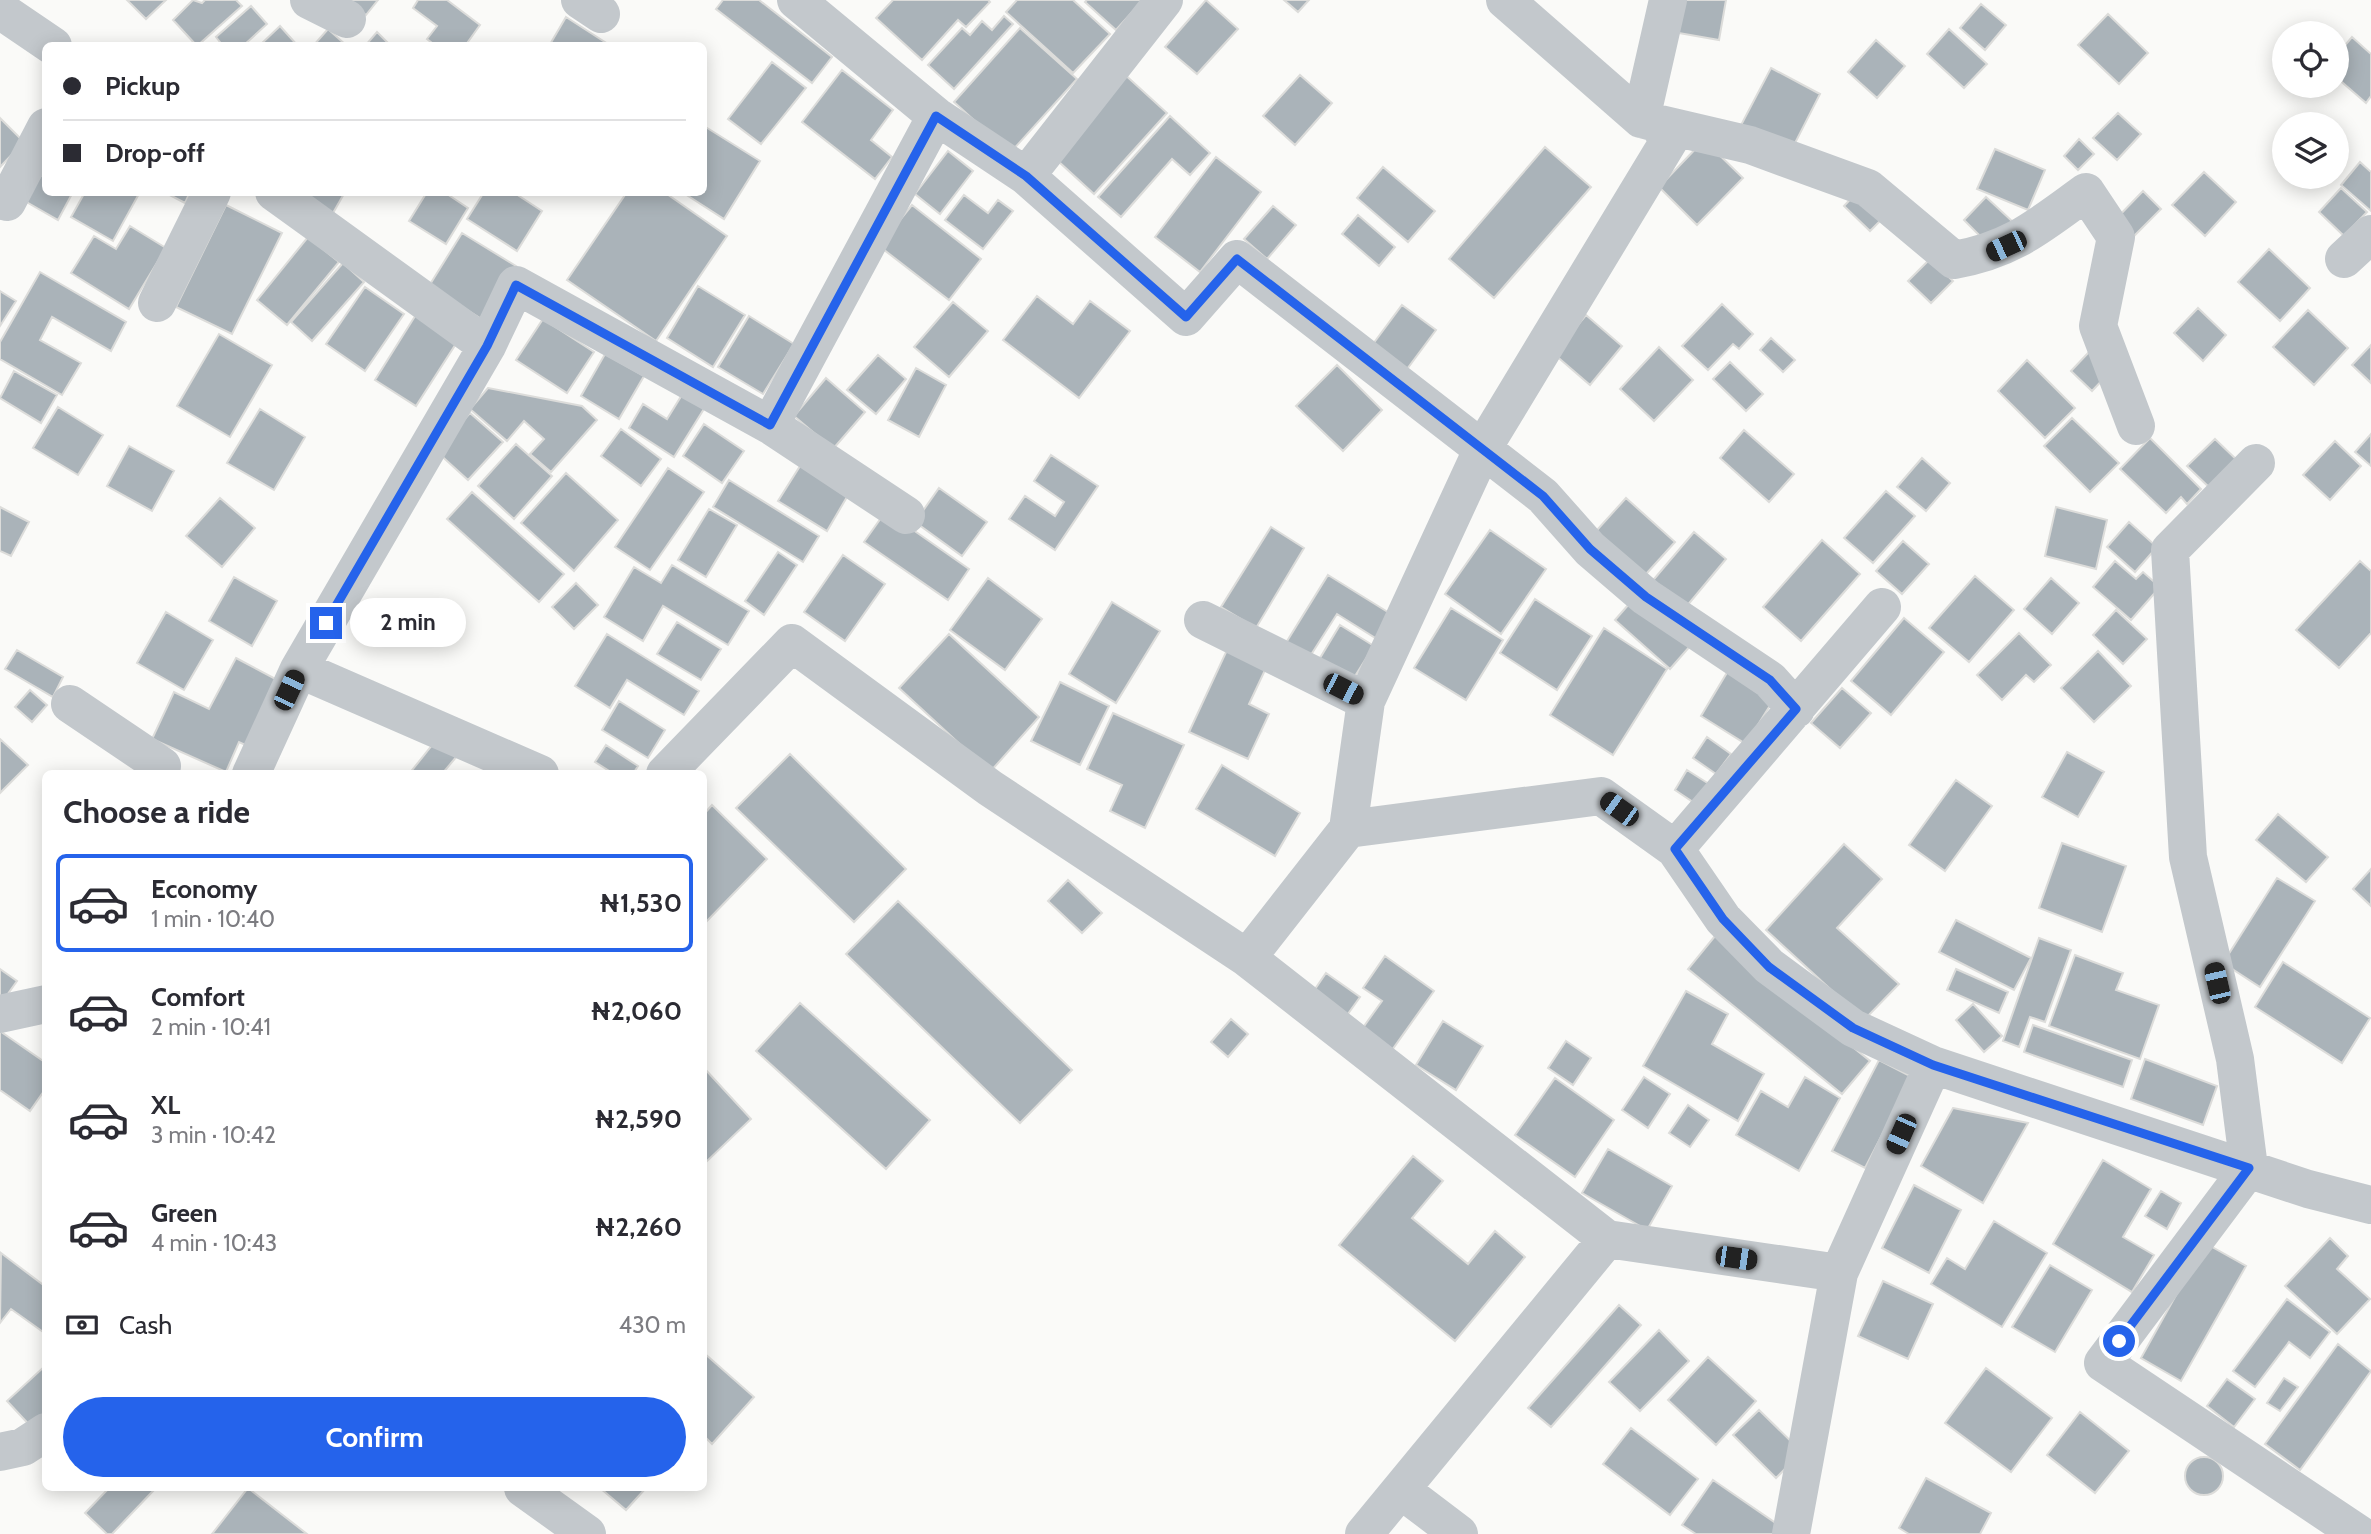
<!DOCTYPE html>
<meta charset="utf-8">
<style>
:root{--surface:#fff;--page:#f2f2f3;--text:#2b2b33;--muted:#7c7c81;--line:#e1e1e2;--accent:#2563eb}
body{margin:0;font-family:Cabin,sans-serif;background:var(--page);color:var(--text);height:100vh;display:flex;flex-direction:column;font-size:26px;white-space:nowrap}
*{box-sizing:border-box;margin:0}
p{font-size:23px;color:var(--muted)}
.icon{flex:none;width:38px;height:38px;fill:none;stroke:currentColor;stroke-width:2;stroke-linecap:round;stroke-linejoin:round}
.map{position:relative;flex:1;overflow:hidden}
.sheet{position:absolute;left:42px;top:770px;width:665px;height:721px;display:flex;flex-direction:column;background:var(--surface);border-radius:10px;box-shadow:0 4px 18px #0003}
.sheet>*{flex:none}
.guide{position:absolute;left:42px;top:42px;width:665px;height:154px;border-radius:10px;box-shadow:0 4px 18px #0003;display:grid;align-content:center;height:154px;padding:0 21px;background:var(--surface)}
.fabs{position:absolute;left:2272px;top:21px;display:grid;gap:14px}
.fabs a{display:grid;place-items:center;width:77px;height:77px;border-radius:50%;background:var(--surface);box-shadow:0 4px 18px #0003;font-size:35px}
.end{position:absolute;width:32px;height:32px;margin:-16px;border:9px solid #2563eb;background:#fff;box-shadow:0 0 0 4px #fff}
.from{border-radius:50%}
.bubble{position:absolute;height:49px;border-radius:24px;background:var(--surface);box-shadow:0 4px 18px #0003;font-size:23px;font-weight:800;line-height:49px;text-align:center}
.car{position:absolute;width:21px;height:42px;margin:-21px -10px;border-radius:9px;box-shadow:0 0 5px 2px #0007;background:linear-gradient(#222 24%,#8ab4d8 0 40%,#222 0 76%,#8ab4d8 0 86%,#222 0)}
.guide b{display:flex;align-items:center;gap:24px;height:66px;font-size:26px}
.guide b+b{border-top:2px solid var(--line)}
.guide i{width:18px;height:18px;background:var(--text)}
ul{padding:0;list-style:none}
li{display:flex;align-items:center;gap:21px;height:98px;margin:0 14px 10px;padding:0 7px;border:4px solid transparent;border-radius:10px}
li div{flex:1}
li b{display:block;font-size:26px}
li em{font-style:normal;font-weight:800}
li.current{border-color:var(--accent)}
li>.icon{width:63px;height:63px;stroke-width:1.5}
h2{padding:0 21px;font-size:32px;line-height:84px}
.pay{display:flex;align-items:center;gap:18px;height:77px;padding:0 21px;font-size:26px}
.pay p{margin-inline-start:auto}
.action{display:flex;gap:14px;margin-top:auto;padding:14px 21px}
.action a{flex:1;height:80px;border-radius:42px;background:var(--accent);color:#fff;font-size:28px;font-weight:800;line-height:80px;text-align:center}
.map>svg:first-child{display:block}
.building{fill:#aab3b9;stroke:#dcdcda;stroke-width:2}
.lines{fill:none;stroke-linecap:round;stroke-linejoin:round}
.minor{stroke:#c3c8cc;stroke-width:38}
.route{stroke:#2563eb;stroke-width:9}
</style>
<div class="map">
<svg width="2371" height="1534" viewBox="0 0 2371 1534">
<rect width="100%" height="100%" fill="#fafaf8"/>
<path class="building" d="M127,0H166L146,19Z
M193,0L202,3L205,0H236L242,6L197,46L173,20Z
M345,0H378L366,15Z
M418,0H447L480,25L465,46H436L427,39L437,26L413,8Z
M723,0H759L832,57L812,83L716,9Z
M893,0H988L990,2L966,27L958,20L922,60L876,18Z
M1017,0H1073L1110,34L1073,73L1006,12Z
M1087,0H1143L1116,30L1085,2Z
M1206,0L1238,29L1197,74L1165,47Z
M1284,0H1309L1298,12Z
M1679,0H1726L1719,40L1673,32Z
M1981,4L2006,25L1985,50L1960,28Z
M251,6L267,24L243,46H223L216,37Z
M2108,14L2148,53L2119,84L2078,45Z
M1004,16L1013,24L954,89L928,65L962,28L970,35L982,21L992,30Z
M566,17L611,46H549Z
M280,26L298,46H259Z
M1020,28L1077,79L1010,153L954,102Z
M328,29L347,46H313Z
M1949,29L1987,64L1964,88L1927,54Z
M377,32L391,46H365Z
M2352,37L2371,54V96L2366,103L2336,77V56Z
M1876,40L1905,66L1877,98L1848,72Z
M772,62L806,88L761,144L728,119Z
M1771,68L1820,94L1790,153L1740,127Z
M842,70L893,110L871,140L892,157L875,179L802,122Z
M1122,72L1167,113L1094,194L1058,161Z
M1300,75L1332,103L1295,145L1263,116Z
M2118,113L2141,134L2117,160L2093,138Z
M1170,116L1210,153L1190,175L1172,159L1121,217L1098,197Z
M0,118L24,142L0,167Z
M704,126L760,161L724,219L682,192H704Z
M2079,139L2094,154L2078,170L2064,156Z
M1704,140L1743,178L1697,225L1659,187Z
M1545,147L1591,187L1494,298L1449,259Z
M1995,149L2045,170L2028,210L1977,189Z
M948,151L973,171L940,214L915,194Z
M1216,157L1261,192L1200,272L1155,237Z
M2360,162L2371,172V211L2341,185Z
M1383,167L1435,211L1408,242L1357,198Z
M46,169V192H73L58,220L23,200Z
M2204,172L2236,202L2205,236L2172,205Z
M2341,188L2367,212L2344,236L2319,212Z
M1858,191L1884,217L1870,231L1844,206Z
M2143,191L2161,209L2131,239L2113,222Z
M85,192H140L113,241L71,217Z
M164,192H190L185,203Z
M300,192H345L333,213Z
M427,192H444L468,208L446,244L409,221Z
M484,192H513L542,211L517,251L467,219Z
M627,192H664L727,236L656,341L567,280Z
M964,195L988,213L998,200L1013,211L983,249L945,220Z
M1986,197L2013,222L1990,246L1964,220Z
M226,205L282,233L232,334L176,307Z
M912,205L981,259L949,300L879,246Z
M1273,206L1296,225L1267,259L1244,239Z
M1358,215L1395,247L1379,266L1342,234Z
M130,226L166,248L129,309L71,273L94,236L116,249Z
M462,233L516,266L483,320L429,286Z
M308,237L339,262L287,325L257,300Z
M2269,249L2310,288L2280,321L2238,282Z
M1930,259L1953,281L1931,303L1908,281Z
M343,263L364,282L312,341L291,322Z
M40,272L126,322L111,351L52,317L40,340L81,363L62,395L0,359V342Z
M698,286L745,315L713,367L667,338Z
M365,287L404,314L365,371L326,344Z
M0,291L16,301L0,326Z
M1037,296L1073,324L1090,301L1130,331L1079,398L1003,340Z
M953,302L988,331L949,377L914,347Z
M1722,304L1753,334L1739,349L1733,344L1708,370L1682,346Z
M1402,305L1436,330L1407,369L1373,344Z
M2198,308L2226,335L2203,361L2174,333Z
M2308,310L2348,348L2314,385L2273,347Z
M417,313L459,339L416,406L375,380Z
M1586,315L1622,346L1590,385L1554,354Z
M749,316L794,344L763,394L718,367Z
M543,319L594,352L567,393L516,360Z
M219,334L272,365L230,437L177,406Z
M1771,338L1795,360L1783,372L1760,350Z
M2371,345V383L2352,365Z
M1659,347L1693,380L1654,421L1620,389Z
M2089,352L2109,373L2092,391L2071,371Z
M605,354L644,376L619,419L581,396Z
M878,355L906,379L876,414L847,390Z
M2027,360L2075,408L2045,438L1998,391Z
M1730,362L1763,394L1746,411L1713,379Z
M1337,365L1382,410L1343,451L1296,406Z
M916,368L946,385L919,437L888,420Z
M14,371L57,395L41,423L0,398Z
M826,378L865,412L833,449L794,416Z
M488,388L582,406L597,420L551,472L530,454L544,439L524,421L507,441L470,409Z
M685,390L707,404L674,457L629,428L643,404L667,419Z
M58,407L103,435L78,475L33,448Z
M260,409L305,437L274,490L227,463Z
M470,413L503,442L468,480L436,451Z
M2072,418L2119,463L2090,492L2044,446Z
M704,424L744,451L722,483L683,456Z
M621,429L661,459L641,486L601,456Z
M1744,430L1794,474L1769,502L1720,458Z
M2371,434V466L2355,452Z
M2150,438L2201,489L2187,504L2181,497L2166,513L2120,469Z
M2215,439L2240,463L2213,491L2187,466Z
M2335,441L2361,466L2330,500L2303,475Z
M516,444L552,476L514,519L478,486Z
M129,446L174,471L152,511L107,486Z
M807,455L854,485L827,531L778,501Z
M1051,455L1098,486L1055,550L1009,519L1025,496L1055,516L1064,502L1034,481Z
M1922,458L1950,483L1926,511L1897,487Z
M668,468L704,492L650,570L615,547Z
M566,473L618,520L574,571L521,523Z
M729,480L819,536L803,562L713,507Z
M939,488L987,522L962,556L915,522Z
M1886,491L1915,516L1873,563L1844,538Z
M472,492L564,574L539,602L447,519Z
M220,498L255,528L222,567L186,536Z
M1626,498L1675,542L1637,584L1588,540Z
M0,507L29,522L11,556L0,551Z
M2056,507L2107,520L2096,569L2045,556Z
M709,509L737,525L706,577L678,560Z
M886,511L969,569L948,600L864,542Z
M2129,522L2157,547L2135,572L2107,547Z
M1271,527L1304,548L1256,628L1221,607Z
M1490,530L1546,569L1501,634L1445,594Z
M1694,532L1726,559L1681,613L1649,585Z
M1822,540L1860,574L1801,641L1763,607Z
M1903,541L1929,564L1902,594L1876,571Z
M778,552L797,565L764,615L745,601Z
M843,555L885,584L845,641L804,612Z
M2115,561L2136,579L2143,572L2160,587L2131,620L2093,587Z
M2360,561L2371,571V633L2339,668L2296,630Z
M672,565L749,611L728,645L663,606L643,641L604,617L634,567L661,583Z
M1328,575L1391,614L1377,639L1337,614L1307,661L1284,646Z
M1975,576L2014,610L1969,662L1929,628Z
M234,577L277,601L252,646L209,621Z
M988,578L1042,619L1005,670L950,630Z
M2051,578L2079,603L2052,634L2024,609Z
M576,583L598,605L574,629L552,607Z
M1636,596L1691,645L1670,669L1615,620Z
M1535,599L1592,636L1557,690L1500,653Z
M1112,602L1160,631L1116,703L1069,674Z
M1451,608L1503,640L1466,700L1414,668Z
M2116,610L2147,639L2123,664L2093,635Z
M166,612L213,640L184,690L137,663Z
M1904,618L1944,652L1891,715L1851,681Z
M677,622L721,649L701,680L657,654Z
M1340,625L1374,646L1350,684L1317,663Z
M1604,628L1667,669L1613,755L1550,715Z
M2019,633L2051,665L2034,682L2026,675L2002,700L1977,675Z
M607,634L699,691L684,715L627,680L610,708L575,686Z
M949,634L1039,717L990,772L899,688Z
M17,650L63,677L53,697L5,669Z
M1227,650L1266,668L1249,704L1269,714L1248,759L1189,732Z
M2098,651L2131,686L2094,722L2061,688Z
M236,658L285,684L252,748L239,742L226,772L152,739L174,692L209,709Z
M1728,671L1774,699L1746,744L1701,716Z
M1060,682L1109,706L1080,765L1031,741Z
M1842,688L1871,713L1840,748L1811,723Z
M30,690L47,705L32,722L15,707Z
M619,701L665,730L648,758L602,730Z
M1113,713L1184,745L1145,828L1110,811L1122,785L1087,769Z
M1707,737L1731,754L1716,774L1693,758Z
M0,739L28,765L0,793Z
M437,739L457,756L442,774H409Z
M606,745L638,766L633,774H614L595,762Z
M2067,752L2104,772L2078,817L2042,797Z
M790,754L906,869L854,922L736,808Z
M1222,765L1300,813L1275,856L1196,809Z
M1687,770L1709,784L1696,804L1675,790Z
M1956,780L1992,806L1945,871L1909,845Z
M712,805L767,859L704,924V814Z
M2278,814L2328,857L2306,882L2256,840Z
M2062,843L2126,866L2102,932L2039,908Z
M1844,844L1882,879L1837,928L1899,984L1864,1020L1766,930Z
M2371,869V906L2353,889Z
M2277,878L2315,901L2260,987L2223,963Z
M1068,880L1102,913L1082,933L1048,901Z
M898,901L1072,1070L1020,1123L846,954Z
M1956,920L2031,958L2014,990L1939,952Z
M1715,936L1870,1061L1842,1094L1688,969Z
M2039,938L2071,950L2045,1022L2030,1017L2019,1047L2003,1041Z
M2075,955L2123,973L2116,990L2159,1005L2140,1059L2049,1026Z
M1385,956L1434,991L1392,1050L1362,1029L1382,1001L1363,988Z
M2283,962L2370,1018L2342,1063L2255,1007Z
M0,969L17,981L0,1005Z
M1956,969L2008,992L1999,1013L1947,990Z
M1326,973L1360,997L1345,1018L1311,995Z
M1686,991L1728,1014L1712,1044L1764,1074L1738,1121L1643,1066Z
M800,1003L930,1120L886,1169L756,1051Z
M1973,1004L2002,1036L1984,1052L1956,1020Z
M1231,1019L1248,1034L1228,1057L1211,1042Z
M1443,1021L1483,1046L1456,1090L1416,1065Z
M2033,1025L2132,1060L2123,1087L2024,1052Z
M0,1031L46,1063V1088L30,1111L0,1090Z
M1566,1041L1591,1058L1573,1085L1548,1068Z
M2145,1059L2217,1086L2203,1125L2131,1099Z
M1879,1060L1912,1077L1865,1168L1832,1151Z
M704,1068L751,1119L704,1164Z
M1644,1077L1670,1094L1648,1128L1622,1110Z
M1805,1077L1840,1098L1799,1171L1736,1135L1761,1091L1788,1107Z
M1555,1078L1614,1120L1575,1177L1515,1135Z
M1688,1105L1709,1120L1690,1147L1669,1133Z
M1953,1108L2028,1123L1983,1203L1921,1166Z
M1608,1149L1672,1186L1647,1230L1582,1193Z
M1413,1156L1443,1181L1412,1218L1468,1264L1495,1231L1525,1257L1455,1341L1339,1245Z
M2103,1160L2151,1189L2123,1237L2154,1255L2132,1292L2053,1244Z
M1914,1185L1961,1210L1929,1273L1882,1248Z
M2161,1191L2181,1203L2167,1229L2145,1216Z
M1994,1221L2047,1253L2002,1327L1931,1284L1947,1258L1965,1269Z
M2330,1238L2348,1256L2337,1269L2370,1299L2337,1334L2285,1286Z
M2205,1243L2246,1266L2181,1381L2141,1358Z
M1,1253L46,1287V1334L11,1309L0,1323Z
M2050,1265L2092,1290L2055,1352L2012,1327Z
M1883,1281L1933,1304L1908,1359L1858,1336Z
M2287,1299L2330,1332L2310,1358L2289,1342L2255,1387L2233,1371Z
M1619,1305L1641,1325L1551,1427L1528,1408Z
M1659,1330L1689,1361L1640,1411L1609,1382Z
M2338,1344L2371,1371L2300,1470L2265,1444Z
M704,1353L754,1397L712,1444L704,1436Z
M1708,1357L1756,1401L1716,1445L1668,1400Z
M46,1365V1421L35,1431L7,1401Z
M1986,1368L2052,1418L2011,1472L1945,1423Z
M2284,1378L2298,1387L2280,1411L2267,1403Z
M2227,1379L2255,1399L2234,1427L2207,1406Z
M1759,1410L1802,1452L1776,1478L1733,1435Z
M2080,1412L2129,1451L2095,1493L2047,1455Z
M1631,1428L1698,1479L1670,1515L1603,1464Z
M2185 1476a19 19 0 1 1 38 0a19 19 0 1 1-38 0Z
M1926,1478L1991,1513L1980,1534H1909L1899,1528Z
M1713,1480L1780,1526L1774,1534H1696L1682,1525Z
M109,1488H149L153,1491L112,1534H107L85,1513Z
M248,1488L307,1534H212Z
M600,1488H646L626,1510Z"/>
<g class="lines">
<path class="minor" d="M309,0L347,19
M580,0L601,14
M796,0L936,116L1026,176L1186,317L1237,259L1543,496L1590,549L1646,597L1770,680L1796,709
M1505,0L1641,119
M0,10L53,46
M1656,123L1750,145L1868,188L1954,260C2012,250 2039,226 2086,192L2116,237L2098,326L2136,426
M1026,176L1164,0
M274,192L487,346
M0,196L7,202L46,127
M2344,259L2371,234
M157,303L212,192
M770,425L936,116
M2256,463L2170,550L2188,857L2235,1059L2249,1168L2103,1363L2359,1534
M1203,620L1366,701
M299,669L487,346L516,285L770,425L906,515
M70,704L162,766
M251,774L299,669L540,774
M665,774L792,643L990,788L1247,958L1348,829L1601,796L1675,849L1723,919L1769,966L1853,1028L1933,1065L2308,1189L2371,1205
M1348,829L1366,701L1483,448L1670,139L1656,123L1641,119L1668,0
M1675,849L1882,607
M1247,958L1607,1239L1839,1273L1933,1065
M0,1014L46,1004
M0,1452L23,1447L46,1432
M523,1488L587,1534
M1401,1490L1459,1534
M1364,1534L1607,1239
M1791,1534L1839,1273"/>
</g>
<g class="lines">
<path class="route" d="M326,623L487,346L516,285L770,425L936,116L1026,176L1186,317L1237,259L1543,496L1590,549L1646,597L1770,680L1796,709L1675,849L1723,919L1769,967L1853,1028L1933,1065L2249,1168L2119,1341"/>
</g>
</svg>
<div class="fabs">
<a><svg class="icon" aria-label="locate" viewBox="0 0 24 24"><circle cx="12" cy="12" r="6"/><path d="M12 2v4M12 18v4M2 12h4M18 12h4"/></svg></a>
<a><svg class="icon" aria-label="layers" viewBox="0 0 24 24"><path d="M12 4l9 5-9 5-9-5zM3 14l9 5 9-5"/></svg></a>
</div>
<i class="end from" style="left:2119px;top:1341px"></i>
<i class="end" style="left:326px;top:623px"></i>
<div class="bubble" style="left:350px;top:598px;width:116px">2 min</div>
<i class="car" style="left:2006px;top:246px;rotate:245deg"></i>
<i class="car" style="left:1343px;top:689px;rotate:117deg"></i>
<i class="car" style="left:289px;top:690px;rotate:25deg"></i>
<i class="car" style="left:1619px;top:809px;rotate:306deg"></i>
<i class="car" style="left:2217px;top:983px;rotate:347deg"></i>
<i class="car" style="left:1901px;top:1134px;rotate:204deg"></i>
<i class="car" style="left:1736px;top:1258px;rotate:98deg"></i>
<div class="guide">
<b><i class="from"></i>Pickup</b>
<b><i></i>Drop-off</b>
</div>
<section class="sheet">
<h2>Choose a ride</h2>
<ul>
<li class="current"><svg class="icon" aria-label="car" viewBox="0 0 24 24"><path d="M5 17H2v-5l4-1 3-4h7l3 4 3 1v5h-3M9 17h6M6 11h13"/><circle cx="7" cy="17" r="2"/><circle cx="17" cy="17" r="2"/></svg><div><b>Economy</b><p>1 min · 10:40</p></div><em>₦1,530</em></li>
<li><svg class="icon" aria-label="car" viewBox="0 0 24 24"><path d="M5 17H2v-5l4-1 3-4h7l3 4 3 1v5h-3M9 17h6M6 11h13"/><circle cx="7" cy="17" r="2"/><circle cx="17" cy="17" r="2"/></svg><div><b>Comfort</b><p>2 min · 10:41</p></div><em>₦2,060</em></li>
<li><svg class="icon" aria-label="car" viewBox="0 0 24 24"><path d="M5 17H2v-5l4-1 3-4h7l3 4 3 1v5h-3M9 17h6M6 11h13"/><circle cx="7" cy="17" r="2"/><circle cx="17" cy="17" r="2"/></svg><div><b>XL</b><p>3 min · 10:42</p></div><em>₦2,590</em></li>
<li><svg class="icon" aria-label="car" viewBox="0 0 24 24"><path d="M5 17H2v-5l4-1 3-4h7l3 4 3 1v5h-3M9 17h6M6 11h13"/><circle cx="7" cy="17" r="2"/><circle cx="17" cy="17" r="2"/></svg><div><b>Green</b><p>4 min · 10:43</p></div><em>₦2,260</em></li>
</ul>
<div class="pay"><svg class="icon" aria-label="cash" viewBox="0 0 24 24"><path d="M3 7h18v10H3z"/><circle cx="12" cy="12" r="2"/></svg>Cash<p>430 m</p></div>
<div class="action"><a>Confirm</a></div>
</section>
</div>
